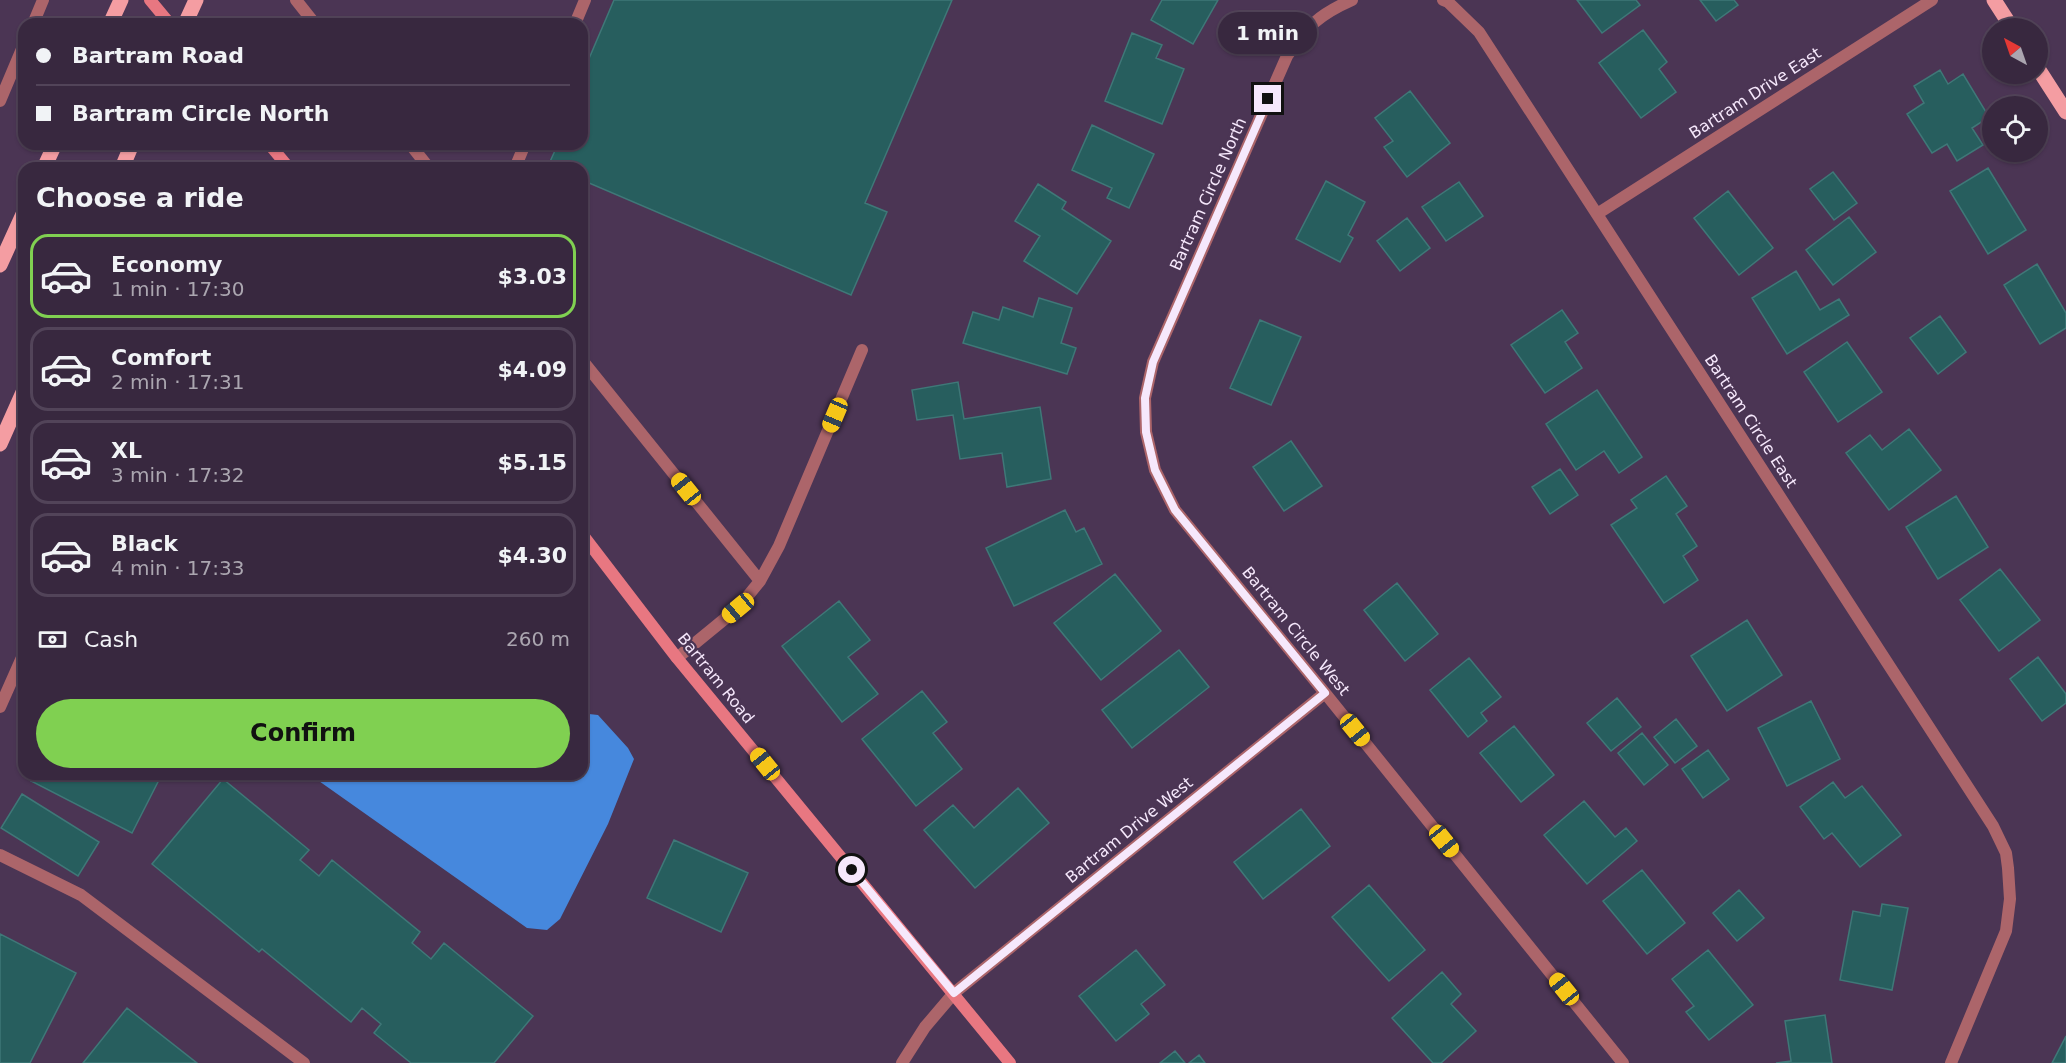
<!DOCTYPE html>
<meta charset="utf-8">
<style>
:root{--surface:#38283f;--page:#3f3046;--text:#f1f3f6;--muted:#aba6b0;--line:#524459;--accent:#80d051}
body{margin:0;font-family:"DejaVu Sans",sans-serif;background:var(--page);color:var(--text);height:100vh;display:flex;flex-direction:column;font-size:22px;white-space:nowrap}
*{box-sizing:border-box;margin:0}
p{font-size:20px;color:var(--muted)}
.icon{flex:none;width:33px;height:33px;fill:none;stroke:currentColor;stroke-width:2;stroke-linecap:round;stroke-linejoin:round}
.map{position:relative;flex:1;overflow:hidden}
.panel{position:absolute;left:18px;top:162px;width:570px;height:618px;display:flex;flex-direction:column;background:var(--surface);border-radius:18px;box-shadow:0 2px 4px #0004,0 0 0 2px var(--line)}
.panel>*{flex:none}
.guide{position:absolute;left:18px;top:18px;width:570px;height:132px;border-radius:18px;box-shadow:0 2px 4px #0004,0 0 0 2px var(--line);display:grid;align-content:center;height:132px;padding:0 18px;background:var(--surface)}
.needle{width:39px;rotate:320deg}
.controls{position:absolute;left:1982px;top:18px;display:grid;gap:12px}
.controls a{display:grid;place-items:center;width:66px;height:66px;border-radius:50%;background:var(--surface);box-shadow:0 2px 4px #0004,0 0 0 2px var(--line);font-size:30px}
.end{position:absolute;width:27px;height:27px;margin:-14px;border:8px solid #f6e8fc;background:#111;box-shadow:0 0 0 3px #111}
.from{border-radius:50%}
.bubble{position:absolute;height:42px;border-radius:21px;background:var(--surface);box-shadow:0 2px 4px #0004,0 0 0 2px var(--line);font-size:20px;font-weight:700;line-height:42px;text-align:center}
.car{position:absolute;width:18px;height:36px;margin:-18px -9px;border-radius:8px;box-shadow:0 0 4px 2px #0007;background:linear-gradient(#f5c518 24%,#345 0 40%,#f5c518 0 76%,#345 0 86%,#f5c518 0)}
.guide b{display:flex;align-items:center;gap:21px;height:57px;font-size:22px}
.guide b+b{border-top:2px solid var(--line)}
.guide i{width:15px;height:15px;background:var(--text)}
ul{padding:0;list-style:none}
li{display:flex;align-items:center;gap:18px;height:84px;margin:0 12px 9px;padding:0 6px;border:3px solid var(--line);border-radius:18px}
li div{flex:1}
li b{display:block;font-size:22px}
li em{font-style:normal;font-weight:700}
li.selected{border-color:var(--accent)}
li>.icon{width:54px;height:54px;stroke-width:1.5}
h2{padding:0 18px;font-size:27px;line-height:72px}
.pay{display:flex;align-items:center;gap:15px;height:66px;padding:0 18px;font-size:22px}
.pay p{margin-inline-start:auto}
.button{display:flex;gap:12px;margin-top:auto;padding:12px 18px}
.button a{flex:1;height:69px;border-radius:36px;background:var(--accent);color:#111;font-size:24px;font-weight:700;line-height:69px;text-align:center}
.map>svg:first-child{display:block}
.water{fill:#4688dd}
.building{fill:#275e5e;stroke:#3f7878;stroke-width:1.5}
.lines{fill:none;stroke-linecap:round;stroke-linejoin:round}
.lane{stroke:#ac656a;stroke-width:12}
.street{stroke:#ac656a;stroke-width:12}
.secondary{stroke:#e87781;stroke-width:12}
.primary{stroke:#f49da2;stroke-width:15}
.route{stroke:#f6e8fc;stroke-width:8}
.labels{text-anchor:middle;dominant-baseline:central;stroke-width:4.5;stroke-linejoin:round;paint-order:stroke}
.street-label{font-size:16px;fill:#f6e8fc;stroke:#4b3554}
</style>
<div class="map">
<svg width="2066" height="1063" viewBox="0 0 2066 1063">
<rect width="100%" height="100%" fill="#4b3554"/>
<path class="water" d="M589,714L598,715L628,748L634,759L608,824L560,919L547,930L527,928L309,774H483L492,778L536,774H582V719Z"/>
<path class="building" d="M614,0H952L865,203L887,212L851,295L582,180V168H553L548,166L558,144H582V88L584,83L582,82V75Z
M1162,0H1218L1193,44L1151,20Z
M1577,0H1636L1640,5L1602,33Z
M1700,0H1734L1738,5L1716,21Z
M1643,30L1667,62L1659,69L1676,92L1641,118L1599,63Z
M1132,33L1162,45L1156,58L1184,69L1162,124L1105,101Z
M1940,70L1948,84L1963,74L1989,117L1972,128L1983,145L1957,161L1947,144L1932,153L1907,114L1924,103L1914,86Z
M1410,91L1450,143L1407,177L1384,147L1393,141L1375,118Z
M1092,125L1154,154L1129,208L1107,198L1112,188L1072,170Z
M1988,168L2026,230L1988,254L1950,191Z
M1833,172L1857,203L1834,220L1810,189Z
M1326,181L1365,202L1348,235L1353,238L1340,262L1296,239Z
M1459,182L1483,216L1446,241L1422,207Z
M1038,184L1066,202L1062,209L1111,241L1077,294L1024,261L1040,236L1015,221Z
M1728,191L1773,248L1739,275L1694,218Z
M1849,217L1876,252L1833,285L1806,250Z
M1407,218L1430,248L1400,271L1377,241Z
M2037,264L2066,313V328L2040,344L2004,285Z
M1796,271L1820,310L1839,299L1849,315L1787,354L1752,298Z
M1039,298L1072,308L1061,343L1076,348L1067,374L963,343L973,312L999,320L1003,307L1033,317Z
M1562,310L1578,333L1565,342L1582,368L1545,393L1511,345Z
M1940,316L1966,352L1938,374L1910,338Z
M1260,320L1301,337L1271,405L1230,388Z
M1847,342L1882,392L1838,422L1804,372Z
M958,382L964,419L1040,407L1051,479L1007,487L1002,453L960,459L953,415L917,420L912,390Z
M1597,390L1642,457L1619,473L1604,451L1576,470L1546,424Z
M1909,429L1941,470L1889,510L1846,453L1870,435L1882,450Z
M1291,441L1322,486L1284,511L1253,467Z
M1560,469L1578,495L1550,514L1532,487Z
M1666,476L1687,506L1676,514L1697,546L1683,556L1698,580L1664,603L1611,525L1637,508L1631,500Z
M1956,496L1988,547L1938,579L1906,527Z
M1065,510L1076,532L1084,528L1102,564L1014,606L986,548Z
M2000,569L2040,620L1999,651L1960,600Z
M1115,574L1161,631L1101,680L1054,623Z
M1397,583L1438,634L1405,661L1364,610Z
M839,601L870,640L848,657L878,694L842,722L782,646Z
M1747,620L1782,675L1727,711L1691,656Z
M1179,650L1209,687L1132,748L1102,710Z
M2038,657L2066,694V703L2042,721L2010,679Z
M1469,658L1501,697L1481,713L1487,721L1468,737L1430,690Z
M922,691L947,722L933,733L962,769L916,806L862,739Z
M1617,698L1641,727L1611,751L1587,723Z
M1811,701L1840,759L1787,786L1758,728Z
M1676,719L1697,746L1675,763L1654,737Z
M1514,726L1554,775L1521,802L1480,753Z
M1642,733L1668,765L1644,785L1618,753Z
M1708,750L1729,779L1703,798L1682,769Z
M35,774H162L132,833L31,781Z
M223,779L309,850L300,860L319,876L332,860L420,932L412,943L431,959L444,943L533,1016L494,1063H411L374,1033L381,1024L362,1008L351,1022L262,949L259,952L152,864Z
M1833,782L1845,798L1862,786L1901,835L1860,867L1832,833L1824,839L1800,807Z
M1018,788L1049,823L975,888L924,830L953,805L974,828Z
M22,794L99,842L78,876L1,828Z
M1584,801L1615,837L1626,828L1637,841L1587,884L1544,835Z
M1301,809L1330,846L1263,899L1234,862Z
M674,840L748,873L721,932L647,898Z
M1642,870L1685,923L1647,954L1603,901Z
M1369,885L1425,950L1389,981L1332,917Z
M1739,890L1764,918L1737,941L1713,913Z
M1882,904L1908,908L1892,990L1840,980L1853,911L1880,916Z
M0,934L76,973L30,1063H0Z
M1136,950L1165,985L1141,1004L1149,1014L1116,1041L1079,996Z
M1708,950L1753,1005L1709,1040L1686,1012L1694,1006L1672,979Z
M1442,972L1461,994L1451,1004L1476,1031L1441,1063H1433L1392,1018Z
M127,1008L197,1063H83Z
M1825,1015L1832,1063H1776L1791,1061L1785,1021Z
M2066,1036V1063H2052Z
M1175,1051L1185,1063H1160Z
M1199,1055L1205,1063H1189Z"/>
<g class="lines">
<path class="lane" d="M296,0L315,24
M575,24L585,0
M410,144L429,168
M515,168L525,144
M582,360L760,581
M677,658L738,608L760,581L779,546L862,350"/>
<path class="street" d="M1352,0C1318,15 1308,26 1287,56L1153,362L1145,398L1146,432L1155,470L1175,510L1325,693L1623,1063
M1443,0L1448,2L1479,32L1993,826L2006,853L2008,868L2010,899L2006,931L1951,1063
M33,24L43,0
M0,101L24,44
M1597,214L1932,0
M0,707L24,653
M0,855L81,895L304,1063
M902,1063L925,1027L954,993L1325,693"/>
<path class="secondary" d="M150,0L170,24
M269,144L289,168
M582,534L677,658L1010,1063"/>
<path class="primary" d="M1994,0L2012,28
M110,24L121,0
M185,24L196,0
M2037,67L2066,112
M44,168L55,144
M122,168L132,144
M0,265L24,212
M0,444L24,390"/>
</g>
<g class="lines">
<path class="route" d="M852,870L954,993L1325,693L1175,510L1155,470L1146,432L1145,398L1153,362L1268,99"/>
</g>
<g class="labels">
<g class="street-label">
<text transform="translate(1755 93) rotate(-33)">Bartram Drive East</text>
<text transform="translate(1208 194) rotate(-66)">Bartram Circle North</text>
<text transform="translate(1751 421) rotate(57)">Bartram Circle East</text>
<text transform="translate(1296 631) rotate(51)">Bartram Circle West</text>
<text transform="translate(716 678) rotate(51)">Bartram Road</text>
<text transform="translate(1129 830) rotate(-39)">Bartram Drive West</text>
</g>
</g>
</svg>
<div class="controls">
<a><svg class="needle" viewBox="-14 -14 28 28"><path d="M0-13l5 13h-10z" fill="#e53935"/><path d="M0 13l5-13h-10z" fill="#aba6b0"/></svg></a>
<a><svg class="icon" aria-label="locate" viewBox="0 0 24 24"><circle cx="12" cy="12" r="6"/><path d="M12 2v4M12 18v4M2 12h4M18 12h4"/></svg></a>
</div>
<i class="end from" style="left:852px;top:870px"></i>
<i class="end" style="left:1268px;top:99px"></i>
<div class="bubble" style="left:1218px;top:12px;width:99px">1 min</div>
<i class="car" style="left:835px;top:415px;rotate:203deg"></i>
<i class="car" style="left:686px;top:489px;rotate:321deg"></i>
<i class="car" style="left:738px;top:608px;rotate:230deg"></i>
<i class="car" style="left:1355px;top:730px;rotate:141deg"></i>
<i class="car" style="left:765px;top:764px;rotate:321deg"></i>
<i class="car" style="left:1444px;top:841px;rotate:141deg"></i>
<i class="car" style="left:1564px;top:989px;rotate:321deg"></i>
<div class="guide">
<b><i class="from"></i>Bartram Road</b>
<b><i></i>Bartram Circle North</b>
</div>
<section class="panel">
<h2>Choose a ride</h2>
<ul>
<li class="selected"><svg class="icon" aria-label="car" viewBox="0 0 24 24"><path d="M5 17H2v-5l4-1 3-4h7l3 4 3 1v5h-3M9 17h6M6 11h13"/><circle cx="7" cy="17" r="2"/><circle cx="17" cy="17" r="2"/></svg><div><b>Economy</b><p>1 min · 17:30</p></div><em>$3.03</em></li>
<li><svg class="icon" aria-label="car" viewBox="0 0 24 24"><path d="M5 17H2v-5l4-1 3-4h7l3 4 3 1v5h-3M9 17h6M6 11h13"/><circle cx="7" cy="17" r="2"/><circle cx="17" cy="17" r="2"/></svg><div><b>Comfort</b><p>2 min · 17:31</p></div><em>$4.09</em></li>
<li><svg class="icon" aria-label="car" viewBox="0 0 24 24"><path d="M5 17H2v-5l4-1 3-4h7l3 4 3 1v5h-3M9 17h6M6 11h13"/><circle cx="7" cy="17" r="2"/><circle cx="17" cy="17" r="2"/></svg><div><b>XL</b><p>3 min · 17:32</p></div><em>$5.15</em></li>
<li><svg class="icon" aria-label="car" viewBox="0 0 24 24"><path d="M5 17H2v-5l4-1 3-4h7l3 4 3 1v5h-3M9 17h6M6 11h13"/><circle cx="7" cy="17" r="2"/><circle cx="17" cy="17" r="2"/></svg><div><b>Black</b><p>4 min · 17:33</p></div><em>$4.30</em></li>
</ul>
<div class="pay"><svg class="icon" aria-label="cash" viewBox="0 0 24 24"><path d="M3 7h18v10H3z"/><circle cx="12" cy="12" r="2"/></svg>Cash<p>260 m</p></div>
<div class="button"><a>Confirm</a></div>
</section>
</div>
